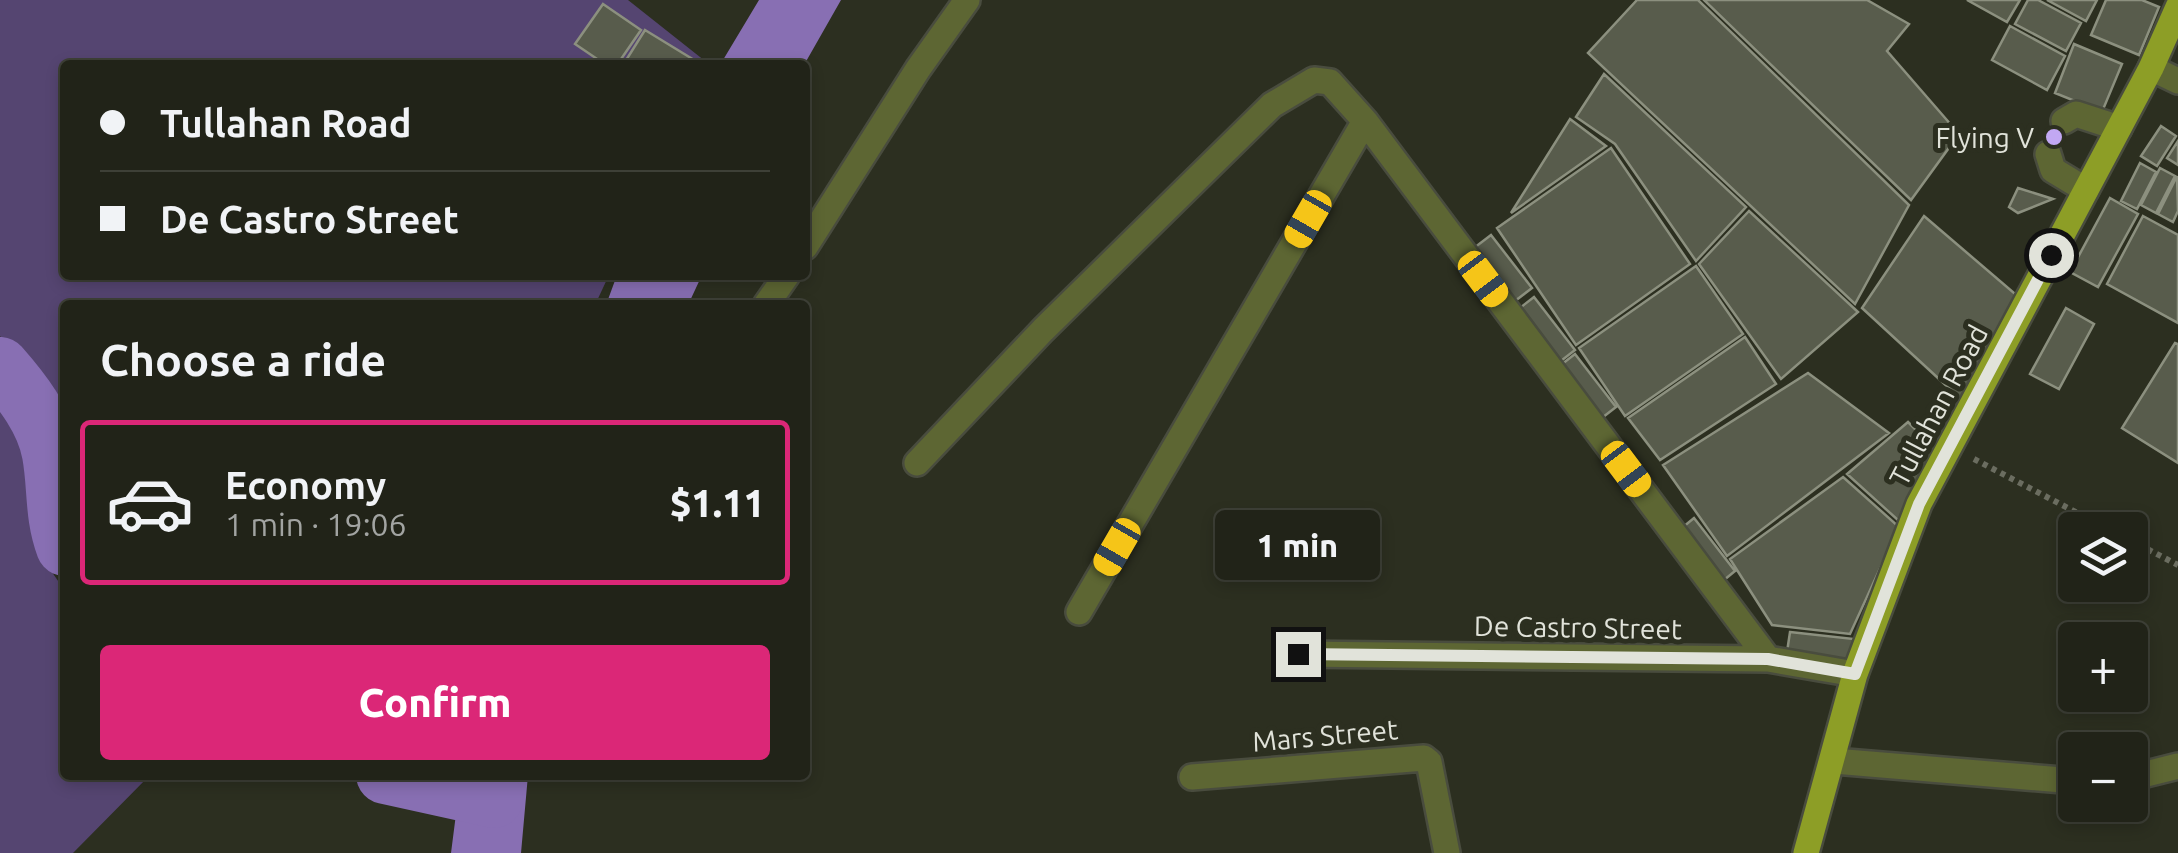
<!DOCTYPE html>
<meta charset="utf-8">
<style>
:root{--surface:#212318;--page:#292b21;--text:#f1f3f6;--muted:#a2a4a2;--line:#3e4037;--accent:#db2777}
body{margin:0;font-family:Ubuntu,sans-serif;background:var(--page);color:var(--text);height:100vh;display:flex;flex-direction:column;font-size:38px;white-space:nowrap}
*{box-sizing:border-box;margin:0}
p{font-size:32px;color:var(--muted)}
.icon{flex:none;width:55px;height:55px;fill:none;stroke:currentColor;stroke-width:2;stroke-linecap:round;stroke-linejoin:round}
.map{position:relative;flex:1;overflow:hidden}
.details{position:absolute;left:60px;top:300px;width:750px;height:480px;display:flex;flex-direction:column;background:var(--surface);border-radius:10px;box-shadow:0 5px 15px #0003,0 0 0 2px var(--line)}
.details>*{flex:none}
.hud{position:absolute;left:60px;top:60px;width:750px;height:220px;border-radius:10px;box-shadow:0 5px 15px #0003,0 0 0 2px var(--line);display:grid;align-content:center;height:220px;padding:0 40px;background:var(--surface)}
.fabs{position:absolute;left:2058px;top:512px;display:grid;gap:20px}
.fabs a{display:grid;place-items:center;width:90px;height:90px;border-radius:10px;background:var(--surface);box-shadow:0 5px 15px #0003,0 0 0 2px var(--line);font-size:50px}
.end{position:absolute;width:45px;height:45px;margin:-22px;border:12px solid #e1e3da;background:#111;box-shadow:0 0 0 5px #111}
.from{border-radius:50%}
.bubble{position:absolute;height:70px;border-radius:10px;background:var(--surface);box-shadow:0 5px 15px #0003,0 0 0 2px var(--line);font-size:32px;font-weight:800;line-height:70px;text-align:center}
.car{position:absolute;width:30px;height:60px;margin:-30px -15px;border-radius:12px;box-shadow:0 0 8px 2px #0007;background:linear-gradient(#f5c518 24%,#345 0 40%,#f5c518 0 76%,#345 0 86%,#f5c518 0)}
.hud b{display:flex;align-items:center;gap:35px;height:95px;font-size:38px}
.hud b+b{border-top:2px solid var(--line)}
.hud i{width:25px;height:25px;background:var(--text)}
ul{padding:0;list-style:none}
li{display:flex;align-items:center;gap:30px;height:165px;margin:0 20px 15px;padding:0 20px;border:5px solid transparent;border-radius:10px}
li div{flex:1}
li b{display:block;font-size:38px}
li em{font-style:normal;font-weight:800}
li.active{border-color:var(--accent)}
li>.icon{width:90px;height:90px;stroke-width:1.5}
h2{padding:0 40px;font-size:45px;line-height:120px}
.action{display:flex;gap:20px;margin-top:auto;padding:20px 40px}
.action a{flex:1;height:115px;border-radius:10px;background:var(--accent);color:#fff;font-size:40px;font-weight:800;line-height:115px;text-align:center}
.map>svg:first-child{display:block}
.green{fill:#554571}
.water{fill:#886fb3}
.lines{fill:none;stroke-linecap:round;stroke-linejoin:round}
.river{stroke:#886fb3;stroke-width:58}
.building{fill:#585c4c;stroke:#8c907f;stroke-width:2.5}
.minor-casing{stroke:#494c3e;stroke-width:30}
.major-casing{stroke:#494c3e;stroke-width:30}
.path{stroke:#6b6d60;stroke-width:6;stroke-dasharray:5 5;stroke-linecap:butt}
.minor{stroke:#5d6633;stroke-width:25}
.major{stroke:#8d9e26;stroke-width:25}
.route{stroke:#e1e3da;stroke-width:12}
.poi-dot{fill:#c2a8f3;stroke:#2c2f20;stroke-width:4}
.labels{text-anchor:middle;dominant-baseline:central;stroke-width:10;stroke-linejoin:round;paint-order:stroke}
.poi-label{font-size:28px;fill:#e1e3da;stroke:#2c2f20;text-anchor:end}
.street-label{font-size:28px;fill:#e1e3da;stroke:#2c2f20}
</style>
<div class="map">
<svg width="2178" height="853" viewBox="0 0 2178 853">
<rect width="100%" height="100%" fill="#2c2f20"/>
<path class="green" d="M0,0H628L705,61L703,65H65V275H609L595,305H65V442L46,398L0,336Z
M0,382L38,444L36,549L65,591V775H150L73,853H0Z"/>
<path class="water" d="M759,0H841L804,65H720Z
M617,275H702L688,305H606Z
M461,775H528L521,853H451Z"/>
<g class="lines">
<path class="river" d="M0,366C22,391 45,420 51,454C57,487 53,515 65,547
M385,775L494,799"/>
</g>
<path class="building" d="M1637,0H1698L1909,205L1855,304L1588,53Z
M1704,0H1867L1909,24L1887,51L1959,134L1911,200Z
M1967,0H2020L2007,22Z
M2028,0H2038L2081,23L2066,51L2015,24Z
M2047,0H2097L2086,21Z
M2106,0H2142L2159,7L2139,55L2091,35Z
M603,4L641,30L617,65H606L575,44Z
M2010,26L2065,56L2047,90L1992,60Z
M645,30L699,63L697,65H623Z
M2074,44L2122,64L2102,112L2055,93Z
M1604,74L1746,207L1696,261L1615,144L1576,117Z
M1570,119L1606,146L1511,213Z
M2161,126L2176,136L2157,166L2141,156Z
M2178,141V165L2167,158Z
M1611,148L1690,264L1576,345L1497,228Z
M2140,163L2156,172L2137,209L2121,201Z
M2160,168L2175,176L2156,213L2141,205Z
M2177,176L2178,211L2173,222L2158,214Z
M2018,188L2053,199L2018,213L2009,207Z
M2110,198L2138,214L2098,287L2070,272Z
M1749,211L1858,312L1781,379L1699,264Z
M1924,216L2028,305L1964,402L1862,308Z
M2143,216L2178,235V323L2107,284Z
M1491,235L1532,288L1515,301L1474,248Z
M1696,266L1743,334L1625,416L1579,348Z
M1534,297L1575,350L1557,364L1516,311Z
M2066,308L2094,324L2059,389L2030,374Z
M1745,337L1776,384L1660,460L1628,418Z
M2175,343L2178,344V463L2122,428Z
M1575,354L1616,407L1598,421L1557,368Z
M1808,373L1889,433L1727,556L1663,465Z
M1908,422L1936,450L1899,521L1847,474Z
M1843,477L1899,527L1850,634L1772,625L1730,559Z
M1694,518L1735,571L1718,585L1677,532Z
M1790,632L1854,639L1849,660L1787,652Z"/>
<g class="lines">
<defs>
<path id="minor" d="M2151,68L2178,81
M2064,121L2076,114L2119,128
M2048,154L2053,170L2086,190
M805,247L918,69L967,0
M766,305L787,275
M917,463L1043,330L1272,105L1314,80L1330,82L1365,121L1768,659
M1079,612L1365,121
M1298,654L1768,659L1855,674
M1834,761L2075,781
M1192,777L1424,758L1429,762L1447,853
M2130,778L2178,766"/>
<path id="major" d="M1806,853L1855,674L1919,504L2151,68L2178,7"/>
</defs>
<use href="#minor" class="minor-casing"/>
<use href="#major" class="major-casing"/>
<path class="path" d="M1974,459L2110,530
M2130,540L2178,565"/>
<use href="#minor" class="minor"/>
<use href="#major" class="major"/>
</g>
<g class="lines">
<path class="route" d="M1298,654L1768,659L1855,674L1919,504L2051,255"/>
</g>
<circle class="poi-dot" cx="2054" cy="137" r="10"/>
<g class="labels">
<g class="poi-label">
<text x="2034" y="137">Flying V</text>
</g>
<g class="street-label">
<text transform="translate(1938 405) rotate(-62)">Tullahan Road</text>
<text transform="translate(1578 627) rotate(1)">De Castro Street</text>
<text transform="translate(1325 735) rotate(-5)">Mars Street</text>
</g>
</g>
</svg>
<div class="fabs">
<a><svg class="icon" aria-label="layers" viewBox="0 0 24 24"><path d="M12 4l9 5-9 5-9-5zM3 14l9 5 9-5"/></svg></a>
<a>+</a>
<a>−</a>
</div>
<i class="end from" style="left:2051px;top:255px"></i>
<i class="end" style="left:1298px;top:654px"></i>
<div class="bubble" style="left:1215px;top:510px;width:165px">1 min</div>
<i class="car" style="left:1308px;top:219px;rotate:210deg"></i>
<i class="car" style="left:1483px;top:279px;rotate:143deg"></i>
<i class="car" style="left:1626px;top:469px;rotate:143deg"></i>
<i class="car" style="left:1117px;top:547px;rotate:210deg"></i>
<div class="hud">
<b><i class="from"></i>Tullahan Road</b>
<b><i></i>De Castro Street</b>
</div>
<section class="details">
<h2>Choose a ride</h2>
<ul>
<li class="active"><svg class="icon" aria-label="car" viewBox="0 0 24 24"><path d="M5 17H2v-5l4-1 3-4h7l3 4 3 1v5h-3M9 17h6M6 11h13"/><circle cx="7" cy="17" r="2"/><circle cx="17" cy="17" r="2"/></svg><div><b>Economy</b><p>1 min · 19:06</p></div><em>$1.11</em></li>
</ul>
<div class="action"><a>Confirm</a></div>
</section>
</div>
